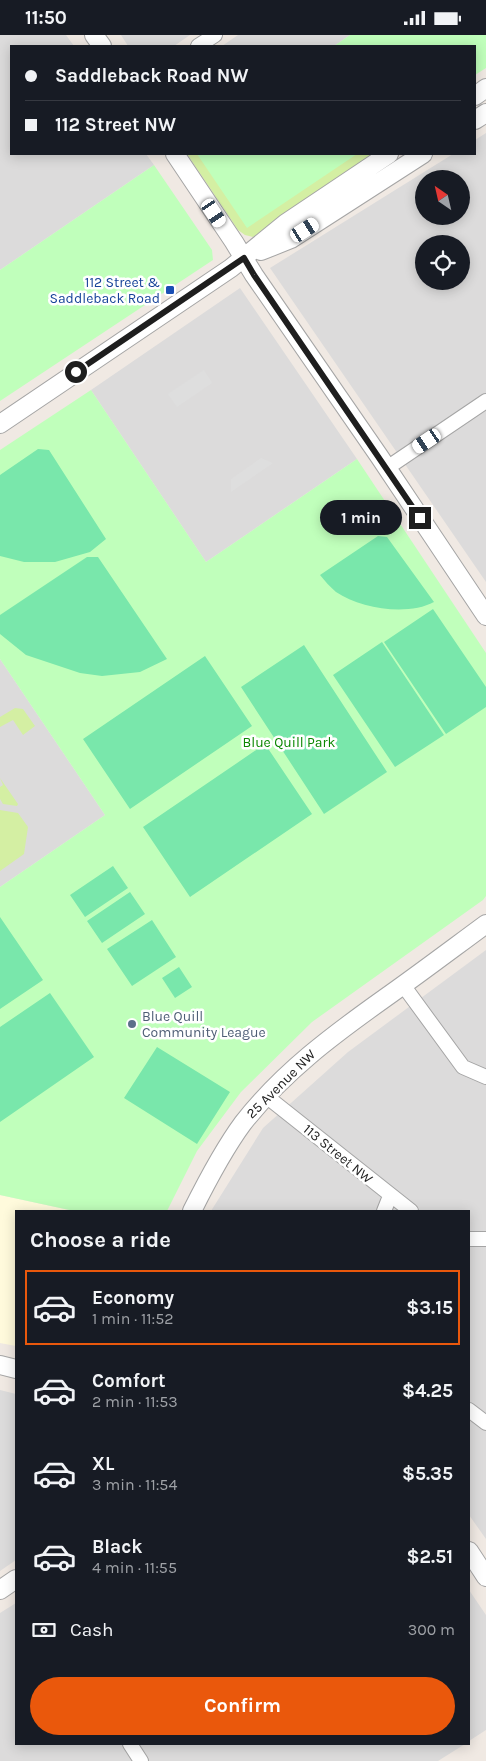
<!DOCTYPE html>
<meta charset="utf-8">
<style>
:root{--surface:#171b24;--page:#20242c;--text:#f1f3f6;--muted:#9ea1a6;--line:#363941;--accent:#ea580c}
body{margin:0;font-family:Karla,sans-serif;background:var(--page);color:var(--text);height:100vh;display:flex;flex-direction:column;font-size:19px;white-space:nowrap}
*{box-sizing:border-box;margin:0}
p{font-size:16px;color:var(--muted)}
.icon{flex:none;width:28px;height:28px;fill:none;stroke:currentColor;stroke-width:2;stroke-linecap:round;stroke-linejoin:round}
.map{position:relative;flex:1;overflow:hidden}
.panel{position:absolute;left:15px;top:1175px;width:455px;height:535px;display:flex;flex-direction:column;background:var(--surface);border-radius:0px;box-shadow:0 2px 12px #0003}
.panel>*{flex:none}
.top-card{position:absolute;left:10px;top:10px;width:466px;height:110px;border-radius:0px;box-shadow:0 2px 12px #0003;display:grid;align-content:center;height:110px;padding:0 15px;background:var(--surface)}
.needle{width:32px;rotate:326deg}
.fabs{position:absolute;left:415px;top:135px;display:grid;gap:10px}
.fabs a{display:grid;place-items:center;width:55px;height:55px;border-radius:50%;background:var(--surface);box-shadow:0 2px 12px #0003;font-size:25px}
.end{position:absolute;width:22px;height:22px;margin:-11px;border:6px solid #1e1e1e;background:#fff;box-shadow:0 0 0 2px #fff}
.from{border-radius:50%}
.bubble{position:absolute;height:35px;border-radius:18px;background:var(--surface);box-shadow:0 2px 12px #0003;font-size:16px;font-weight:700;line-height:35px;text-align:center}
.car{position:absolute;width:15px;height:30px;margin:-15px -8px;border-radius:6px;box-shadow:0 0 4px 1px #0007;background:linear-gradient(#fff 24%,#345 0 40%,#fff 0 76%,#345 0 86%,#fff 0)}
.top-card b{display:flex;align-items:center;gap:18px;height:48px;font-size:19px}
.top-card b+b{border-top:1px solid var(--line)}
.top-card i{width:12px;height:12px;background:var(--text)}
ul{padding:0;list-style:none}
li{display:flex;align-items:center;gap:15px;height:75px;margin:0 10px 8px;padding:0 5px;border:2px solid transparent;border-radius:0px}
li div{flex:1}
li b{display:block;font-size:19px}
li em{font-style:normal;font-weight:700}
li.on{border-color:var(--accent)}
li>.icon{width:45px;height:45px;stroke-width:1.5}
h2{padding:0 15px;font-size:22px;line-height:60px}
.pay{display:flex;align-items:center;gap:12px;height:55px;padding:0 15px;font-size:19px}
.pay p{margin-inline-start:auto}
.primary-button{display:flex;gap:10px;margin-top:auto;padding:10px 15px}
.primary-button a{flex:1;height:58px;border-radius:30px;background:var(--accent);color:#fff;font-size:20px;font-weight:700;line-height:58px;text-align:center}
.status{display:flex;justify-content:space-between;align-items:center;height:35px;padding:0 25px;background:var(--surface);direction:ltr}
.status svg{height:14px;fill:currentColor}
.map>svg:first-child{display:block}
.residential{fill:#dcdbdb;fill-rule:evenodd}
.education{fill:#fffadc}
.grass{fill:#d4efa3}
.park{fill:#c0ffbb}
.pitch{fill:#79e7ab}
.parking{fill:#dedede}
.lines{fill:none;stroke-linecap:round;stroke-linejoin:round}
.minor-casing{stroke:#a5a5a5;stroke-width:16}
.tertiary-casing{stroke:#a5a5a5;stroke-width:20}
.minor{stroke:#fff;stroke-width:14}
.tertiary{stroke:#fff;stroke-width:18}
.route{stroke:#1e1e1e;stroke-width:6}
.transit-dot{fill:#1a4fb4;stroke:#fff;stroke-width:2}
.service-dot{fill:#5c6f8a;stroke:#fff;stroke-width:2}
.labels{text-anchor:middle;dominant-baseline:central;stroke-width:5;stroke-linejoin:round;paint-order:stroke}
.transit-label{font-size:14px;fill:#164399;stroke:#fff;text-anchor:end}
.park-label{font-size:14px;fill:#0a8701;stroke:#fff}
.service-label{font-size:14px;fill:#4e5e75;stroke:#fff;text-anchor:start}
.street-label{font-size:14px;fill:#1e1e1e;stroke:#fff}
</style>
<div class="status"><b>11:50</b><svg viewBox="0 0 49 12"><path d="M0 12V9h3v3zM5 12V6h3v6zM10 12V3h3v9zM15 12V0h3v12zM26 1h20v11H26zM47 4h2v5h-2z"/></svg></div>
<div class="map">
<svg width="486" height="1726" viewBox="0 0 486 1726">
<rect width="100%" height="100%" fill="#f0e9e3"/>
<path class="residential" d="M0,0H66L74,11H11V119H146L154,130L0,235Z
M121,0H190L174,11H128Z
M238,0H350L334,11H222Z
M486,98V547L270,233L453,119H475V105ZM424,144H461V181H424ZM424,209H461V246H424Z
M240,253L357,424L206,527L91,355Z
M0,624L105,780L0,852Z
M486,915V1504L469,1480V1176H211L263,1093L348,1017Z
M0,1355L16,1359V1525L0,1536Z
M469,1555L486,1580V1695L469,1706Z
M16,1568V1709H465L438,1726H0V1578Z"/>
<path class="education" d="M0,1160L74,1176H16V1311L0,1308Z"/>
<path class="grass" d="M187,119H379L253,202L245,200L238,195Z
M15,673L23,674L35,691L23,700L13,685L0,692V682Z
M0,743L18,769L17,771L3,769L0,764V752L3,750Z
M0,775L18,778L28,792L24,819L0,836Z"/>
<path class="park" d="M350,0H486V33L475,40V11H334Z
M197,119H357L247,193Z
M154,130L212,215L213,225L0,366V235Z
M91,355L206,527L357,424L486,618V861L483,865L312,987L241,1057L197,1116L167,1176H74L0,1160V852L105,780L0,624V415Z"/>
<path class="pitch" d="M38,414L49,415L106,504L90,517L55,527H24L0,521V440Z
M378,501L387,502L434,567C408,581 361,574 336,557C330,552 325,546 320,540Z
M87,522H98L167,624L140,637L102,641L80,638L26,620L0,599V580Z
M433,574L486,652V672L446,699L384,607Z
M382,607L444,700L395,732L333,640Z
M304,610L387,737L324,779L241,652Z
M205,621L252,691L130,774L83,704Z
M265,709L312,779L190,862L143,792Z
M113,831L128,853L85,882L70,860Z
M130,857L145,879L102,908L87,886Z
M0,882L43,945L0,974Z
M152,885L176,922L132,951L107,914Z
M179,932L192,952L175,963L162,943Z
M50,958L94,1022L0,1087V992Z
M157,1012L230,1057L197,1109L124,1063Z"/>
<path class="parking" d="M204,335L212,348L177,372L168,359Z
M261,423L273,428L231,457V444Z"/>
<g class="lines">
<defs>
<path id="minor" d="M198,11L215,0
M387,433L486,366
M403,950L463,1032L486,1042
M266,1061L411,1176
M384,1176L390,1161
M469,1204H486
M469,1375L486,1388
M130,1709L141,1726"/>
<path id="tertiary" d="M94,0L102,11
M475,61L486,53
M475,85L486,78
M175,119L234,207L254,240L379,421L486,581
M261,216L291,204L423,119
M0,389L231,233L286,188L389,119
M192,1176C207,1146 223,1115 243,1088C283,1037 333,1000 385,963C419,939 452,914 486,889
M0,1330L16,1334
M469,1516L486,1542
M0,1555L16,1544"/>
</defs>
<use href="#minor" class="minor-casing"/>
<use href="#tertiary" class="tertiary-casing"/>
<use href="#minor" class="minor"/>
<use href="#tertiary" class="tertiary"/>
</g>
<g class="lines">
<path class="route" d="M76,337L244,223L254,240L420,483"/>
</g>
<rect class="transit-dot" x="165" y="250" width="10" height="10" rx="2.5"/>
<circle class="service-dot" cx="132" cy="989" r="5"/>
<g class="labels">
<g class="transit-label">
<text x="160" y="247">112 Street &amp;<tspan x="160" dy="16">Saddleback Road</tspan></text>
</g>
<g class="park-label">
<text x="289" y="707">Blue Quill Park</text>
</g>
<g class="service-label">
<text x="142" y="981">Blue Quill<tspan x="142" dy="16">Community League</tspan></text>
</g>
<g class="street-label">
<text transform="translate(281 1049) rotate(-45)">25 Avenue NW</text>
<text transform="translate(338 1119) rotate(39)">113 Street NW</text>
</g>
</g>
</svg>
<div class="fabs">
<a><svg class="needle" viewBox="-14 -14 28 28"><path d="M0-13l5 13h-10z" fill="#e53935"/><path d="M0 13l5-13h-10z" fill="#9ea1a6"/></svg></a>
<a><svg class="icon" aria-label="locate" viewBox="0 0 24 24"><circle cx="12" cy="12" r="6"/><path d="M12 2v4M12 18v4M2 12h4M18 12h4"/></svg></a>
</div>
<i class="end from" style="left:76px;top:337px"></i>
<i class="end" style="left:420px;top:483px"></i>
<div class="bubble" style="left:320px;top:465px;width:82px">1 min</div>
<i class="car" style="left:214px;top:178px;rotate:146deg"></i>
<i class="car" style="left:305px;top:195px;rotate:57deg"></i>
<i class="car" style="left:427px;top:406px;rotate:236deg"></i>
<div class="top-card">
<b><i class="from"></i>Saddleback Road NW</b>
<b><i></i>112 Street NW</b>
</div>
<section class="panel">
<h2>Choose a ride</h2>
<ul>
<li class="on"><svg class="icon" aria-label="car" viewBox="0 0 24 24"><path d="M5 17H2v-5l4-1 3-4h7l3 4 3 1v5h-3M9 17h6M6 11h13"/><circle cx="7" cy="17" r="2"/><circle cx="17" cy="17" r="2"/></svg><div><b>Economy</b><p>1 min · 11:52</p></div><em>$3.15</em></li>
<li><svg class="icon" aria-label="car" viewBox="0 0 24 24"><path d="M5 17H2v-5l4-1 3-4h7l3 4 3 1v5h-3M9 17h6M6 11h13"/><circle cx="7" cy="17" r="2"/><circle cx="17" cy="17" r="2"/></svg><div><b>Comfort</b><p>2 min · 11:53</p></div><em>$4.25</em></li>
<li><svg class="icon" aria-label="car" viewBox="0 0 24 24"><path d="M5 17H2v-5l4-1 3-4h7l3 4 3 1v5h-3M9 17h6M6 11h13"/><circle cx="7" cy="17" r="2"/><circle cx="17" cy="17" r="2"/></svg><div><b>XL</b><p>3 min · 11:54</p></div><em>$5.35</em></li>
<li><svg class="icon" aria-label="car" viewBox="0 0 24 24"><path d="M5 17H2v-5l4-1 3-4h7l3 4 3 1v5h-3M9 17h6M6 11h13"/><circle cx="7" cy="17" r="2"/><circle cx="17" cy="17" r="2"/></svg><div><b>Black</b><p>4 min · 11:55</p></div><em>$2.51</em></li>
</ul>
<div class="pay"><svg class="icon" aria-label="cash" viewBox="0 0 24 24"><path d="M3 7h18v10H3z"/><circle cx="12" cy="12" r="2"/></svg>Cash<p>300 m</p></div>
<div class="primary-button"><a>Confirm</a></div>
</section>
</div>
